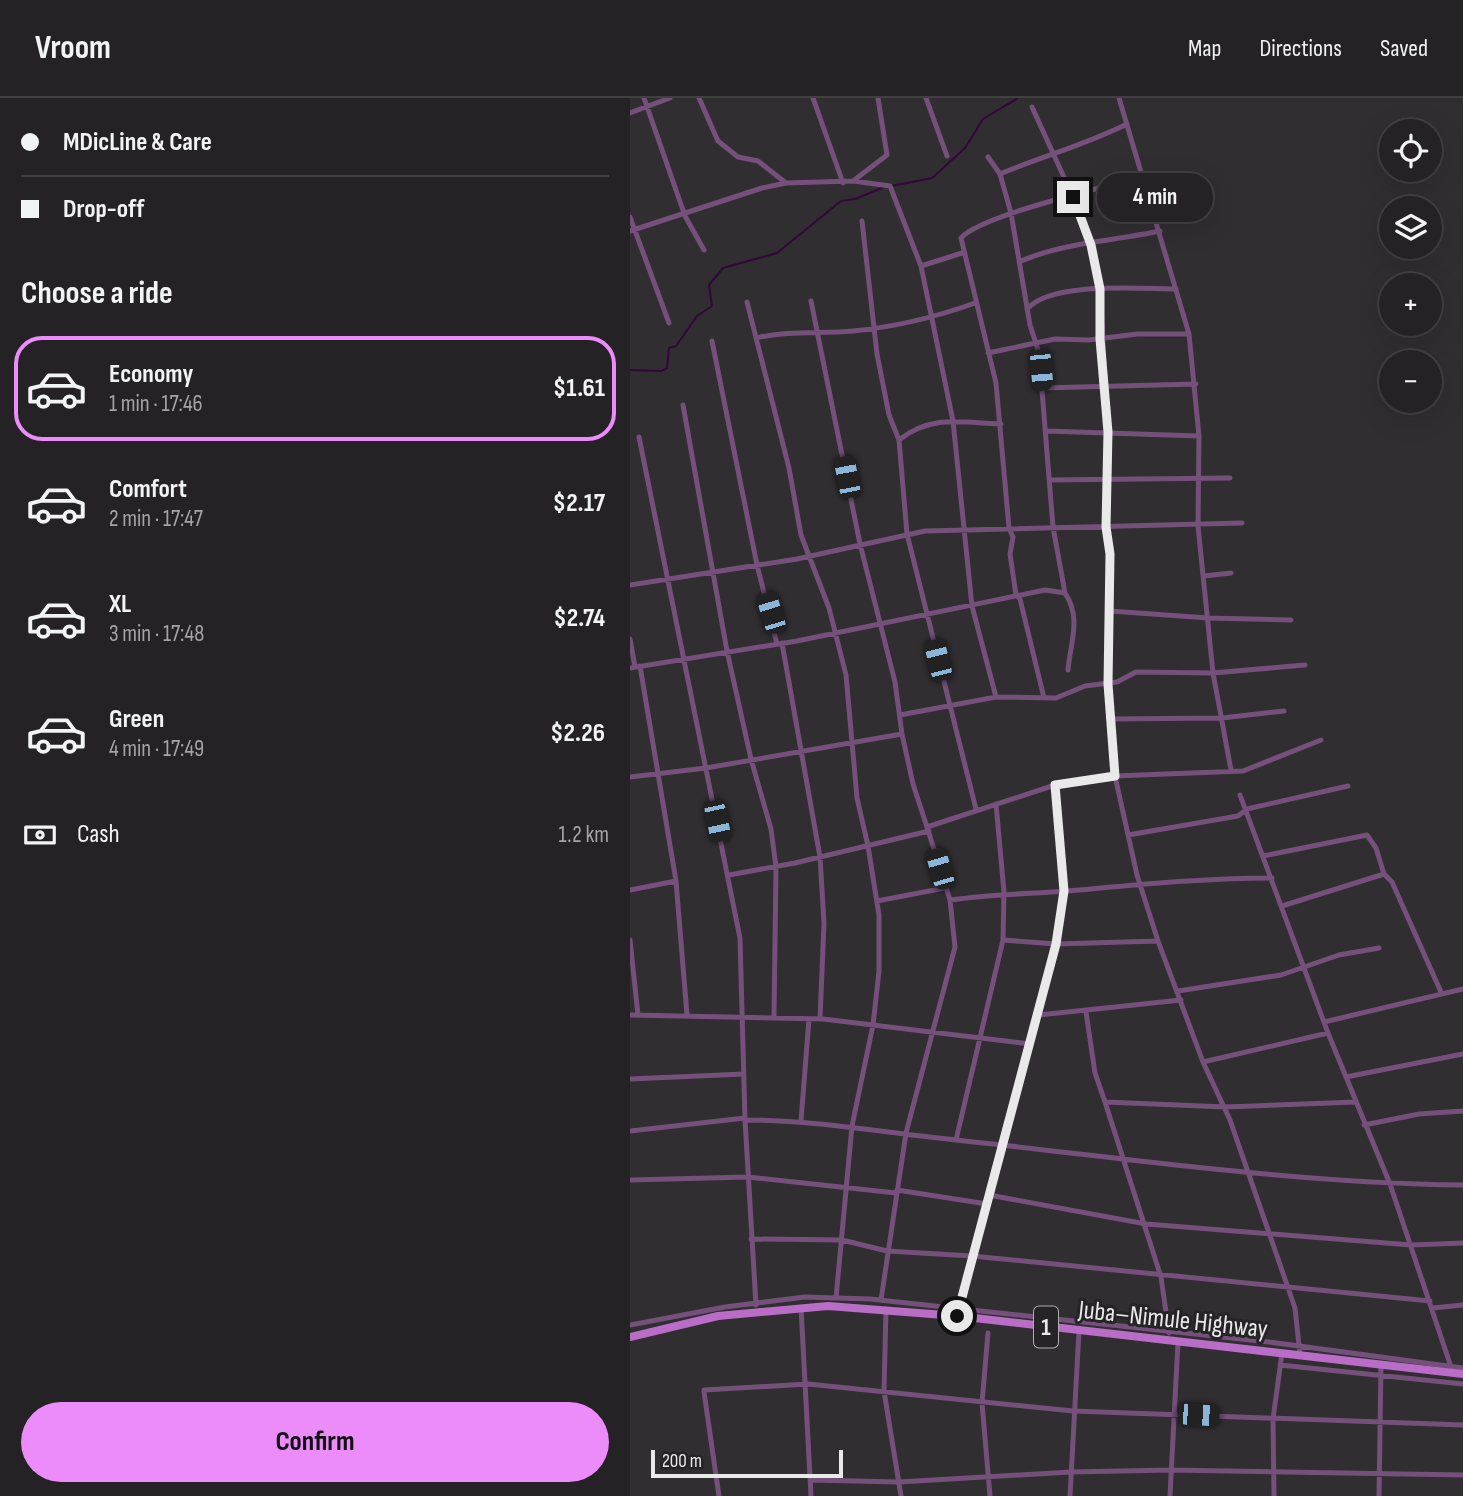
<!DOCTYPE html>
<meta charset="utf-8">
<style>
:root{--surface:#242224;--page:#2c2a2c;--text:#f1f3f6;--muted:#a3a4a6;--line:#413f41;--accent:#ec8cfb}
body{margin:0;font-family:"Sofia Sans Condensed",sans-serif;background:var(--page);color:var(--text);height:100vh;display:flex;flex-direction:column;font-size:26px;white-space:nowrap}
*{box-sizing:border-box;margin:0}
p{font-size:23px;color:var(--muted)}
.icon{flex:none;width:38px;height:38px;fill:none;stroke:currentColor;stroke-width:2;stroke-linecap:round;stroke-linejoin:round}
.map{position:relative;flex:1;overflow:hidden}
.side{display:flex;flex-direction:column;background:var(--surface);width:630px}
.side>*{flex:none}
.guide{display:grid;align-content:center;height:154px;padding:0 21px;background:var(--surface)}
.buttons{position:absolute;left:749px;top:21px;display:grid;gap:14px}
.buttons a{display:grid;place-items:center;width:63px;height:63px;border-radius:50%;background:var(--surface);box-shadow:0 7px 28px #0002,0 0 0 2px var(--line);font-size:35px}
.scale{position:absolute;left:21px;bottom:18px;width:192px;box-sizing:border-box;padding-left:7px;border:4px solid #eae9ea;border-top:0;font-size:19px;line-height:24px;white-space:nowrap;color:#eae9ea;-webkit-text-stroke:5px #262426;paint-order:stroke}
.end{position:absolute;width:32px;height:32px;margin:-16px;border:9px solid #eae9ea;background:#111;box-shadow:0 0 0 4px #111}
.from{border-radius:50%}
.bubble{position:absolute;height:49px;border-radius:24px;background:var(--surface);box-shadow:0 7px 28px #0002,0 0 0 2px var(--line);font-size:23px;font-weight:700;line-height:49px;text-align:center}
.car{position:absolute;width:21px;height:42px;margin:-21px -10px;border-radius:9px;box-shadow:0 0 5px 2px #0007;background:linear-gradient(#222 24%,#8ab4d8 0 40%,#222 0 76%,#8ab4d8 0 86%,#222 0)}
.guide b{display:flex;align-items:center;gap:24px;height:66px;font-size:26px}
.guide b+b{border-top:2px solid var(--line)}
.guide i{width:18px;height:18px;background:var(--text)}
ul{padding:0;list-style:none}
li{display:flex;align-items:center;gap:21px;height:105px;margin:0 14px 10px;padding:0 7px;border:4px solid transparent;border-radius:28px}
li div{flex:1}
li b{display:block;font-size:26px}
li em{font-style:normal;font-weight:700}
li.active{border-color:var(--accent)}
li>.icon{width:63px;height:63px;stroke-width:1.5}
h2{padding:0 21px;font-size:32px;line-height:84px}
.pay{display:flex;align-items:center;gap:18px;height:77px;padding:0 21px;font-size:26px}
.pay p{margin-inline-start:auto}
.action{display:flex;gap:14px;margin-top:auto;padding:14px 21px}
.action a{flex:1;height:80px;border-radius:42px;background:var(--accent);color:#111;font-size:28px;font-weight:700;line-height:80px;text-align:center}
header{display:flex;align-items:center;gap:42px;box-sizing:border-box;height:98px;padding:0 35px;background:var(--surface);border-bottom:2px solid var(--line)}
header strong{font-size:33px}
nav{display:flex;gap:38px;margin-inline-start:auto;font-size:24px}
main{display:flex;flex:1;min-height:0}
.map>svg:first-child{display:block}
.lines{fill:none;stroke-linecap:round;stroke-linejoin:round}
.stream{stroke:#320739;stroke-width:2}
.minor{stroke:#75507b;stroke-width:5}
.primary{stroke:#ba6dc7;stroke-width:8}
.route{stroke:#eae9ea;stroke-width:9}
.labels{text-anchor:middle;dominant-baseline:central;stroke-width:6;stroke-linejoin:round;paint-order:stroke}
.shield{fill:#262426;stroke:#afaeaf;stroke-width:2}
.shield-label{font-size:24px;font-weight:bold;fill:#eae9ea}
.street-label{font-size:26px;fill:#eae9ea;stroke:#262426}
</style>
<header>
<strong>Vroom</strong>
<nav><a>Map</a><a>Directions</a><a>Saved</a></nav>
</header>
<main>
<section class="side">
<div class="guide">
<b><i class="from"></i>MDicLine &amp; Care</b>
<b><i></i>Drop-off</b>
</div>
<h2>Choose a ride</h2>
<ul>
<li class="active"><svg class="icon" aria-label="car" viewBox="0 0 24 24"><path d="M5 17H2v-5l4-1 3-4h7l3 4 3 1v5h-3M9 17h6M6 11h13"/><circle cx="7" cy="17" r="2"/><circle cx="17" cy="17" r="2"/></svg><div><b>Economy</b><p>1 min · 17:46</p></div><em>$1.61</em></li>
<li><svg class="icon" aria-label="car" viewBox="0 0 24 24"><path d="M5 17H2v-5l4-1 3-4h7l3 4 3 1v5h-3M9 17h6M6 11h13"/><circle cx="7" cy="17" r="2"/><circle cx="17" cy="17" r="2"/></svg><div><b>Comfort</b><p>2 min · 17:47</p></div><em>$2.17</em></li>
<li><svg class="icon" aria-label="car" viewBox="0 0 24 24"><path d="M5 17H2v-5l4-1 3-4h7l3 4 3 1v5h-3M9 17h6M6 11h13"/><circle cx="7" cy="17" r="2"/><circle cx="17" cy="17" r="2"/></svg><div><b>XL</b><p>3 min · 17:48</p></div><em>$2.74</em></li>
<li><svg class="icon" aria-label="car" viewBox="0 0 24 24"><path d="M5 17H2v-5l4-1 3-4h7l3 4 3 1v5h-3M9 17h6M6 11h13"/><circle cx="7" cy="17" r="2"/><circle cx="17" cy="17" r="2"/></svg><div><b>Green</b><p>4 min · 17:49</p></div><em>$2.26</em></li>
</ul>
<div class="pay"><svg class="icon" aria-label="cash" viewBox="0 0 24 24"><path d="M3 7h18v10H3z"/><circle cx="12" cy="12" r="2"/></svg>Cash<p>1.2 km</p></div>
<div class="action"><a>Confirm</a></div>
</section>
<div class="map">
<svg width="833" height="1398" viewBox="0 0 833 1398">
<rect width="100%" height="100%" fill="#302e30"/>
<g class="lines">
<path class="stream" d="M261,88L302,80L335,50L353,21L388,0
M0,272L32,273L37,270L39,250L46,248L67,218L82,208L79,187L93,170L147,155L211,103L225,101L252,90"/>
<path class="minor" d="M14,0L55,118L74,152
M69,0L88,43L108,59L128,63L156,85
M183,0L213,85
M248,0L257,57L223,83L260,88L291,168L302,221L323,323L342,508L366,599
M296,0L317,58
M489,0L559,236L569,338L568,428L583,575L601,672
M402,9L443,99L461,147L470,191L478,334L476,429L480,456L478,586L485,678L507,777L528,843L573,964L600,1022L665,1210L670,1257
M0,15L40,0
M358,59L370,76L381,115L400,227L409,255L423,429L435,495
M370,76C413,58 455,47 497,26
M0,119L39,225
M232,123L247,256L259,317L269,342L277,436L346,711
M0,133L132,90L156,85L223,83
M391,163C436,144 483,143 530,133
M291,168L332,155
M181,203L230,446L265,584L272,636
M117,204L159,370L171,437L199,510L216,577L227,700L238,748L249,817V873L243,927L222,1028L206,1200
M397,211C422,183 510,191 546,191
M126,240C160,232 189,236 223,233C265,229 306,219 345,205
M82,243L127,467L147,546
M358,255L425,241L459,242L507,236H559
M412,290L566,286
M53,307L97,553L121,661L141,731L146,769L144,919
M416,333L569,338
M9,339L110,840L115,1022L126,1207
M269,342C302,316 332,325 371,326
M419,382L600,380
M574,478L601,475
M0,487L167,461L295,433L612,425
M480,513L578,520L661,522
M0,541L5,569
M152,545L190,759L194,825L190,921
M10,568L46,783L57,917
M0,570L167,543L415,492L435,495C452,520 440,546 438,572
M414,600L390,501L386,497L380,456L383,439L379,430L366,285L331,140C351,117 477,89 514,78
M270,617L366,599L426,600L455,588L487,584L506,574L583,575L675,567
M479,621L592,620L654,613
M0,679L76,670L272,636L283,686L297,729
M610,697L698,935L760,1086L821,1269
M366,706L374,794L373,842
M498,737L608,718L617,711L718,688
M633,758L737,737L746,750L754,776
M99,777L165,765L299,733
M0,792L46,783
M320,802C362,796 397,796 438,793C506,787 574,780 642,780
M247,803L315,790
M652,808L754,776L762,784L811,894
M0,842L8,917
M548,893L651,877L709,857L749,850
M456,914L465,975L475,1004
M0,917L193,921L400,946
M409,917L551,902
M694,924L833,891
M573,964L698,935
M716,979L833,956
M0,981L114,976
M115,1022C186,1022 255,1035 326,1042C495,1060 663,1085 833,1087
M171,1023L179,921
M734,1027L789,1016L833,1013
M0,1033L115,1020
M326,1042L373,842L426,846L528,843
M0,1082L118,1079L266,1095
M267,1092L357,1106
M359,1097L516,1126L781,1147L833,1145
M121,1141L212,1142L257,1153L342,1158L800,1203
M251,1202L276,1035L325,849L320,802L297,729L425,687L485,678L613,673L691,642
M171,1209L181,1398
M803,1210L833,1207
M256,1211L254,1293L271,1398
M328,1212L426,846L434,793L425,687
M0,1227L95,1209L175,1199L240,1201L639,1244L833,1270
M358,1235L352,1305L360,1398
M539,1235L531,1179L475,1004L595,1009L725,1004
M650,1267L833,1286
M74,1292L178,1286L443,1313L833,1327
M74,1294L89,1398
M180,1382L269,1384L441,1374L541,1372L833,1377
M440,1398L449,1233
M540,1398L548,1244
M644,1398L643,1321L652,1255
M749,1398L751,1267"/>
<path class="primary" d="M0,1239L88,1218L198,1208L327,1218L833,1276"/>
</g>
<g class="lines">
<path class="route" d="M327,1218L426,846L434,793L425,687L485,678L478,586L480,456L476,429L478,334L470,241V191L461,147L443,99"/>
</g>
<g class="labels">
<rect class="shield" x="404" y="1208.5" width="24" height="41" rx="5"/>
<g class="shield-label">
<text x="416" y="1229">1</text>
</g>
<g class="street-label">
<text transform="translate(543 1222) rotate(6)">Juba–Nimule Highway</text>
</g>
</g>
</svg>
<div class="buttons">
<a><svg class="icon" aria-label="locate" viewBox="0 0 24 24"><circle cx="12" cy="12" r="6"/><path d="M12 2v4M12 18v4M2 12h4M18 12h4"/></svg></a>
<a><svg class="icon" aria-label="layers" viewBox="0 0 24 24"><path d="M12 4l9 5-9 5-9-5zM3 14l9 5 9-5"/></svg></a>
<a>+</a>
<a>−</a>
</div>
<div class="scale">200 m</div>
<i class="end from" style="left:327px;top:1218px"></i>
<i class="end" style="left:443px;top:99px"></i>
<div class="bubble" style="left:467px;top:75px;width:116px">4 min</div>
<i class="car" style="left:411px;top:272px;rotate:175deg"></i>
<i class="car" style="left:217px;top:379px;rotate:349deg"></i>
<i class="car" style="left:141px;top:515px;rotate:343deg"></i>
<i class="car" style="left:308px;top:562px;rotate:346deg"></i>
<i class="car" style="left:87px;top:723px;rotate:168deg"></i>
<i class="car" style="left:310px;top:771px;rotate:344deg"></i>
<i class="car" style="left:568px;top:1317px;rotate:93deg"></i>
</div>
</main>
